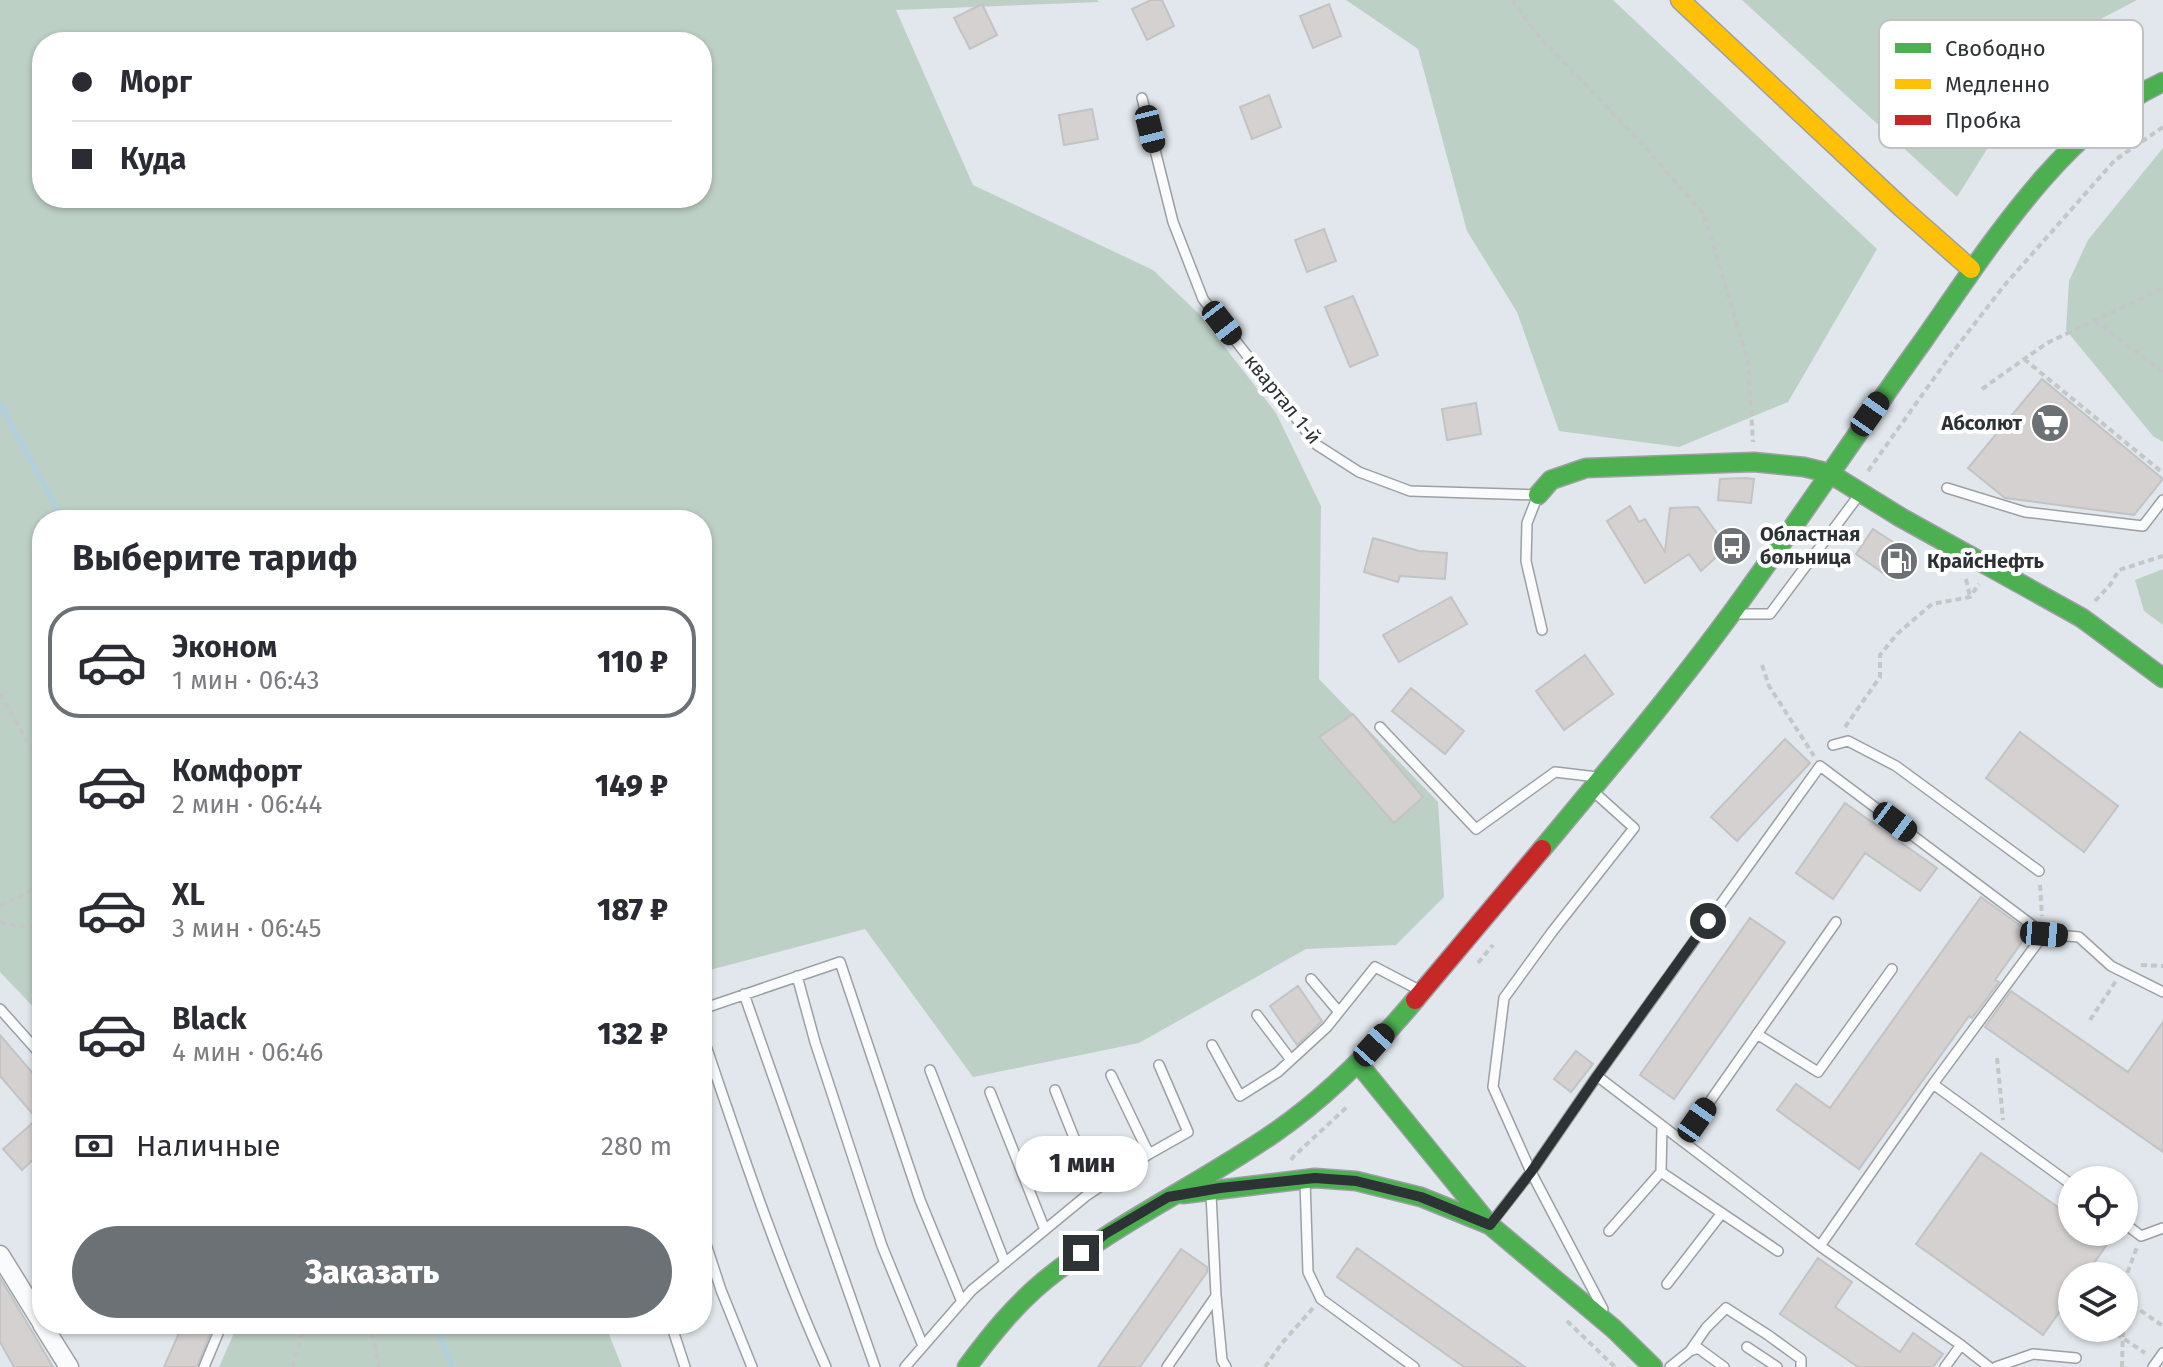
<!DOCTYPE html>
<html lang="ru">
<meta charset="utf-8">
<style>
:root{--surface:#fff;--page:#f7f7f7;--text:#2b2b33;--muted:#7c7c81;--line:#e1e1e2;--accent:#6c7175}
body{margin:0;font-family:"Fira Sans",sans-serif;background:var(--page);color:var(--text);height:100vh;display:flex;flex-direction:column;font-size:30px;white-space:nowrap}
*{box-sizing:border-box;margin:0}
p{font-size:26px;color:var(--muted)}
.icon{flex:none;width:44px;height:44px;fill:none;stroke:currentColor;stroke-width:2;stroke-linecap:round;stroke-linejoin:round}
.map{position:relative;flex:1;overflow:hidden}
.drawer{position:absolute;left:32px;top:510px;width:680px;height:824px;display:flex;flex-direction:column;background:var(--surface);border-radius:32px;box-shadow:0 2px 6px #0004}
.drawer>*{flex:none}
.top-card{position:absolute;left:32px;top:32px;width:680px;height:176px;border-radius:32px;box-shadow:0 2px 6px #0004;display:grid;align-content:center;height:176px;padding:0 40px;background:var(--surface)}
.buttons{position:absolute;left:2058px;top:1166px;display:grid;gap:16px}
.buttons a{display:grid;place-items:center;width:80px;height:80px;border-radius:50%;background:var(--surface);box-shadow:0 2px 6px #0004;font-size:40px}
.end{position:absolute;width:36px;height:36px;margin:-18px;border:10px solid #2d3235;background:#fff;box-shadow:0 0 0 4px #fff}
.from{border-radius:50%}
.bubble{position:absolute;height:56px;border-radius:28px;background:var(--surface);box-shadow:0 2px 6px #0004;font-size:26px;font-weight:800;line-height:56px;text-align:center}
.car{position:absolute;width:24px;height:48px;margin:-24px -12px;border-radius:10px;box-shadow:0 0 6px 2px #0007;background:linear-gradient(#222 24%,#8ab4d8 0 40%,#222 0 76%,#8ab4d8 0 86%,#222 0)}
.top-card b{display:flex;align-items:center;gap:28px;height:76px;font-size:30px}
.top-card b+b{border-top:2px solid var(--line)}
.top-card i{width:20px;height:20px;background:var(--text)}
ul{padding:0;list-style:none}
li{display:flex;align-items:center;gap:24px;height:112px;margin:0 16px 12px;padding:0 24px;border:4px solid transparent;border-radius:32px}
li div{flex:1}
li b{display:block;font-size:30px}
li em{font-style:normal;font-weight:800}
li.active{border-color:var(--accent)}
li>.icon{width:72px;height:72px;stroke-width:1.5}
h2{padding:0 40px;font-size:36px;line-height:96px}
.pay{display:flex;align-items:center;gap:20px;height:88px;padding:0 40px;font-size:30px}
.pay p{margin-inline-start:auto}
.cta{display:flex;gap:16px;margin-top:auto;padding:16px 40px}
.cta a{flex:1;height:92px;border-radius:48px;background:var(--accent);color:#fff;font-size:32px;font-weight:800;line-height:92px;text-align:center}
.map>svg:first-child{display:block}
.forest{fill:#bdd0c5;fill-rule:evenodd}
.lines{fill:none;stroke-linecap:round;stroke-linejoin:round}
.stream{stroke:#b2cfdc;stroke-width:6}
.building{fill:#d5d1d0;stroke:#c2c3c4;stroke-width:2}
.lane-casing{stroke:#9ca0a3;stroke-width:12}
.street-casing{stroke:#9ca0a3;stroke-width:21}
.fast-casing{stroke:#9ca0a3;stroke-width:21}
.slow-casing{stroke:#9ca0a3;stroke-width:21}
.jam-casing{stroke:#9ca0a3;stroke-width:21}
.path{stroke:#c4c7c8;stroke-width:4;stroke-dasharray:6 4;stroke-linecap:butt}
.lane{stroke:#fafbfc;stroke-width:9}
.street{stroke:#fafbfc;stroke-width:18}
.fast{stroke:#4caf50;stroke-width:18}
.slow{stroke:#ffc107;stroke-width:18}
.jam{stroke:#c62828;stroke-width:18}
.route{stroke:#2d3235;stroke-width:10}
.labels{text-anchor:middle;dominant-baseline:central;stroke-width:8;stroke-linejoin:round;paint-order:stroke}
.street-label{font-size:20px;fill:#2d3235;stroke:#fff}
.poi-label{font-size:20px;font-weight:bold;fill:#2d3235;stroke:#fff;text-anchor:start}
.key{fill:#fff;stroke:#c0c2c2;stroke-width:2}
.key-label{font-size:22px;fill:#2d3235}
</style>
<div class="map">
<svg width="2163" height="1367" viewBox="0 0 2163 1367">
<rect width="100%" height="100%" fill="#e1e7ec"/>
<path class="forest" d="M0,0H1097L1099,2L896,10L973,185L1153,270L1199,314L1276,413L1321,506L1319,679L1438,802L1444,897L1396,945L1306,949L1139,1043L973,1077L865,929L702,972V520H42V1016L0,972ZM42,42H702V198H42Z
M1346,0H1613L1877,249L1788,402L1679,447L1559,431L1517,312L1467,231L1418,49Z
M1742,0H2137L2053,44L1957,197Z
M2163,148V442L2153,436L2066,330L2069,281L2088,240Z
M2163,569V625L2144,611L2135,580Z
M238,1324H605L622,1367H219Z"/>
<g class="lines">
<path class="stream" d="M0,404L63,520
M436,1324L452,1367"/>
</g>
<path class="building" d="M1151,0H1162L1174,26L1147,40L1132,9Z
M982,4L997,35L970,49L954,18Z
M1329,4L1341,36L1313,48L1300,16Z
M1269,95L1281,127L1252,139L1240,107Z
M1092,109L1098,139L1064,145L1059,115Z
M1324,229L1336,261L1307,272L1295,240Z
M1353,296L1378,355L1350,367L1325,307Z
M2042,379L2163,479L2134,515L2005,498L1968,468Z
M1476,403L1481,434L1447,440L1442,409Z
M1746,478L1754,479L1751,503L1718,500L1720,479Z
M1630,506L1639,522L1645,519L1665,552L1670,508L1698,507L1727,547L1701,571L1689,554L1645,583L1607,521Z
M1873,529L1917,558L1893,580L1856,554Z
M1373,538L1419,551L1447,553L1445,579L1400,576L1398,582L1364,572Z
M1451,597L1467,624L1399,662L1383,635Z
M1585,655L1613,694L1564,730L1536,691Z
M1411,688L1464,731L1445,754L1392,711Z
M1353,714L1423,797L1394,823L1319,737Z
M2020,732L2118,806L2084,852L1986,778Z
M1785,739L1810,763L1737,841L1711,817Z
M1845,803L1937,868L1920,891L1865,853L1833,899L1796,873Z
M1981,897L2029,932L1995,980L1999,982L1972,1018L1969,1016L1859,1169L1777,1110L1796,1084L1830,1108Z
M1750,918L1785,942L1674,1099L1640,1075Z
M1298,986L1322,1021L1297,1045L1270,1006Z
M2011,991L2128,1072L2163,1022V1152L1985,1027Z
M0,1035L42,1084V1151L22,1170L3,1149L37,1119L0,1076Z
M1576,1051L1593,1064L1571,1092L1554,1079Z
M1981,1153L2072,1217V1232H2093L2108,1243L2085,1276H2072V1294L2043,1335L1916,1244Z
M1357,1248L1525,1367H1464L1337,1277Z
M1181,1249L1207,1267V1272L1140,1367H1098Z
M1818,1258L1852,1282L1835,1307L1900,1352L1913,1333L1943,1354L1933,1367H1858L1780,1314Z
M0,1278L13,1299L53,1367H14L0,1342Z
M183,1324H214L197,1367H164Z"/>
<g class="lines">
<defs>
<path id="lane" d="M1142,98L1173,222L1203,299L1317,445L1359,472L1410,491L1538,495L1527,523L1526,561L1542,630
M1947,488L2025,512L2143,526L2163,500
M1737,614H1770L1859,495
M1380,727L1476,829L1555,772L1597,777
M1833,745L1848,741L1896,766L2039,871
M1594,792L1634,828L1552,932L1504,998L1493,1087L1531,1172L1603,1309
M797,976L815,1042L882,1246L923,1346
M1311,979L1339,1012
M744,994L875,1367
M0,1009L42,1056
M702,1009L840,962L920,1200L962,1302
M1257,1015L1291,1060
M1757,1034L1818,1072L1892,969
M1212,1045L1240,1096L1278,1072L1327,1027L1375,967L1419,990
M706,1046C743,1155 779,1263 826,1367
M930,1070L1005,1263
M1111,1075L1149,1154
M1597,1076L1820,766L2044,934L2079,937L2111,966L2163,992
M1933,1084L2072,1185
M1055,1090L1095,1190
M990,1092L1045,1230
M1682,1141L1836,922
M1661,1172L1778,1251
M1305,1181L1308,1272L1321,1299L1414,1367
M1492,1222L1531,1172L1597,1076L1820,1246L1933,1084L2044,934
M2124,1223L2141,1236L2163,1228
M1609,1231L1661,1172L1662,1126
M702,1232L721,1290L752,1367
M1820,1246L1961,1345
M1667,1284L1722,1213
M1216,1296L1222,1360L1226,1367
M671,1324L685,1367
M1747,1347L1777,1367
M1690,1351L1706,1328L1726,1308L1768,1335L1801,1359V1367
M204,1367L222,1324
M905,1367L972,1290L1086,1196L1149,1154L1188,1132L1159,1065
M1167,1367L1216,1296L1211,1194
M1670,1367L1690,1351L1698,1348L1724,1367
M1945,1367L1961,1345L1989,1367
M1996,1367L2033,1354L2076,1358
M2153,1367L2163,1353"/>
<path id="street" d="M0,1255L42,1323
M42,1324L69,1367"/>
<path id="fast" d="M1538,495L1551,480L1586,468L1754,462L1804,467L1829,473L1900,517L2082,618L2163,678
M1542,849C1613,764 1685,679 1749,589C1808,507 1864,423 1923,341C1985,253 2062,128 2163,82
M1358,1063L1484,1218
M1183,1194L1315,1178L1356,1181L1421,1197L1490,1225L1614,1329L1653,1367
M967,1367C990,1336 1014,1306 1044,1281C1115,1223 1199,1185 1274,1133C1328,1096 1373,1050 1415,1000"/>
<path id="slow" d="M1680,0L1902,208L1971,269"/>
<path id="jam" d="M1415,1000L1542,849"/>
</defs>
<use href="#lane" class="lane-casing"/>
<use href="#street" class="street-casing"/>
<use href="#fast" class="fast-casing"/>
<use href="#slow" class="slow-casing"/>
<use href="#jam" class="jam-casing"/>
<path class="path" d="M1512,0L1538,35L1631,132L1704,214L1748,361L1753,442
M2094,320L2163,372
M2024,359L2163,473
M1982,389L2047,343L2163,288
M1868,471L1952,353L2003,287L2115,160L2163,127
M1966,579L1970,597
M2095,601L2110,585L2119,570L2163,556
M1762,665L1769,686L1814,756
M0,694L42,766
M1845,727L1880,677V655L1897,634L1932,604L1970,597L1979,584
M2040,885L2042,916
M0,906L42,885
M0,922L18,926L42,925
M1478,963L1493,945
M2141,965L2163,966
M2090,1020L2116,981
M1997,1058L2003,1120
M1291,1160L1294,1156L1348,1106
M2124,1282L2137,1247
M2124,1299L2163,1326
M1567,1321L1615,1367
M370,1324L379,1367
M2108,1328L2145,1353
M292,1367L306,1324
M1265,1367L1282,1343L1314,1307
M2122,1367L2123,1328"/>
<use href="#lane" class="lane"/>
<use href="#street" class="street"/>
<use href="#fast" class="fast"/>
<use href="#slow" class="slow"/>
<use href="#jam" class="jam"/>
</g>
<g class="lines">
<path class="route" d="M1081,1253L1105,1234L1168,1197L1220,1188L1315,1178L1356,1181L1421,1197L1490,1225L1531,1172L1597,1076L1708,921"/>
</g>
<defs>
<symbol id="supermarket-disc" viewBox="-11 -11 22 22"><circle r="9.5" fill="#6c7175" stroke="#fff"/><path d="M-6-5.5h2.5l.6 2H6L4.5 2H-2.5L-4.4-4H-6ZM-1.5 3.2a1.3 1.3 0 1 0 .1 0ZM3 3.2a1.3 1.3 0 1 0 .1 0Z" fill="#fff"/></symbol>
<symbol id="bus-disc" viewBox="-11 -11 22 22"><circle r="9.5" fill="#6c7175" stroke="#fff"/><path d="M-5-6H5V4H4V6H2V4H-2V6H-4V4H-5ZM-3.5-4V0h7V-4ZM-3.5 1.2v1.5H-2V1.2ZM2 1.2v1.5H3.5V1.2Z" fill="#fff"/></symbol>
<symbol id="fuel-disc" viewBox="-11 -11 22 22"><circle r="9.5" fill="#6c7175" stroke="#fff"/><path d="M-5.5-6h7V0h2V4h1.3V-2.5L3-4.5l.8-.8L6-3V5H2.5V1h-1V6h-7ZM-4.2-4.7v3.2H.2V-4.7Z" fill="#fff"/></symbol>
</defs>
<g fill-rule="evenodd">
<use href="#supermarket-disc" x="2028" y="401" width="44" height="44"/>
<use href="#bus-disc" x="1710" y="524" width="44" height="44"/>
<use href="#fuel-disc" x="1877" y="539" width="44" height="44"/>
</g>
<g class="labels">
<g class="street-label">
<text transform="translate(1283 399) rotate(51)">квартал 1-й</text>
</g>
<g class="poi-label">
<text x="2022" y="423" text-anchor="end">Абсолют</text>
<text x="1760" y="534">Областная<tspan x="1760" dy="23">больница</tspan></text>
<text x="1927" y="561">КрайсНефть</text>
</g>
</g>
<rect x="1879" y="20" width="264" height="128" rx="12" class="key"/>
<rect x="1895" y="43" width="36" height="10" fill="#4caf50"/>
<rect x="1895" y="79" width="36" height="10" fill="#ffc107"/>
<rect x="1895" y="115" width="36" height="10" fill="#c62828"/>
<g class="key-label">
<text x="1945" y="56">Свободно</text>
<text x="1945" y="92">Медленно</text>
<text x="1945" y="128">Пробка</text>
</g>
</svg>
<div class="buttons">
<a><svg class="icon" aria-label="locate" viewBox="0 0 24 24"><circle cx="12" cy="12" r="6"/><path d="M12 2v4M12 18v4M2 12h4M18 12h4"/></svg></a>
<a><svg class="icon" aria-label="layers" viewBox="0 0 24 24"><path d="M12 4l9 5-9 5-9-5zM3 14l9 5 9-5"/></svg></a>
</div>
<i class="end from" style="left:1708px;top:921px"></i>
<i class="end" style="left:1081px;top:1253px"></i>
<div class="bubble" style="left:1016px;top:1136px;width:132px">1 мин</div>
<i class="car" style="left:1150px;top:129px;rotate:166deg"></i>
<i class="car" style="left:1222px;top:323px;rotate:142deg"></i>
<i class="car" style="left:1870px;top:414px;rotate:35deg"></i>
<i class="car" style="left:1895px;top:822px;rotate:127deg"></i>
<i class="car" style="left:2044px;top:934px;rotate:95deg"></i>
<i class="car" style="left:1374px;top:1045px;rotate:42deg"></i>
<i class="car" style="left:1697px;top:1120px;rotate:35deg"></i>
<div class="top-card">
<b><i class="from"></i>Морг</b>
<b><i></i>Куда</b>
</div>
<section class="drawer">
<h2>Выберите тариф</h2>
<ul>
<li class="active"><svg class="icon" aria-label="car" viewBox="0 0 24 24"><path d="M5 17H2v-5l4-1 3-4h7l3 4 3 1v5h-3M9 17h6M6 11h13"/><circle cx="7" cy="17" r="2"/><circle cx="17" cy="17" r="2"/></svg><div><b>Эконом</b><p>1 мин · 06:43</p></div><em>110 ₽</em></li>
<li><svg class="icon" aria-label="car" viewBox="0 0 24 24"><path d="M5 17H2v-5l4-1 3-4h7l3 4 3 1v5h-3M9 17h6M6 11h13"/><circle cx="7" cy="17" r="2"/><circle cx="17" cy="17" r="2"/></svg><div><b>Комфорт</b><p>2 мин · 06:44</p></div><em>149 ₽</em></li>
<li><svg class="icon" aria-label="car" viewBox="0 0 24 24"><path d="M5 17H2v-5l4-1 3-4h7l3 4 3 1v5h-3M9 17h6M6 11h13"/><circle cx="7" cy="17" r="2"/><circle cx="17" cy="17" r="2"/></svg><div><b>XL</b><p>3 мин · 06:45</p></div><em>187 ₽</em></li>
<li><svg class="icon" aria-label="car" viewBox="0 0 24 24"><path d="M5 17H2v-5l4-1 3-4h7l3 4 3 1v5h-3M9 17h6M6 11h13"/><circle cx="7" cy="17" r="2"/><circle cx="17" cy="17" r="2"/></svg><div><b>Black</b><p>4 мин · 06:46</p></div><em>132 ₽</em></li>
</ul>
<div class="pay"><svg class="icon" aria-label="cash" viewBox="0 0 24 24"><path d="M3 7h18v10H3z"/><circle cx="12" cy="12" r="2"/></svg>Наличные<p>280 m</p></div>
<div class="cta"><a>Заказать</a></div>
</section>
</div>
